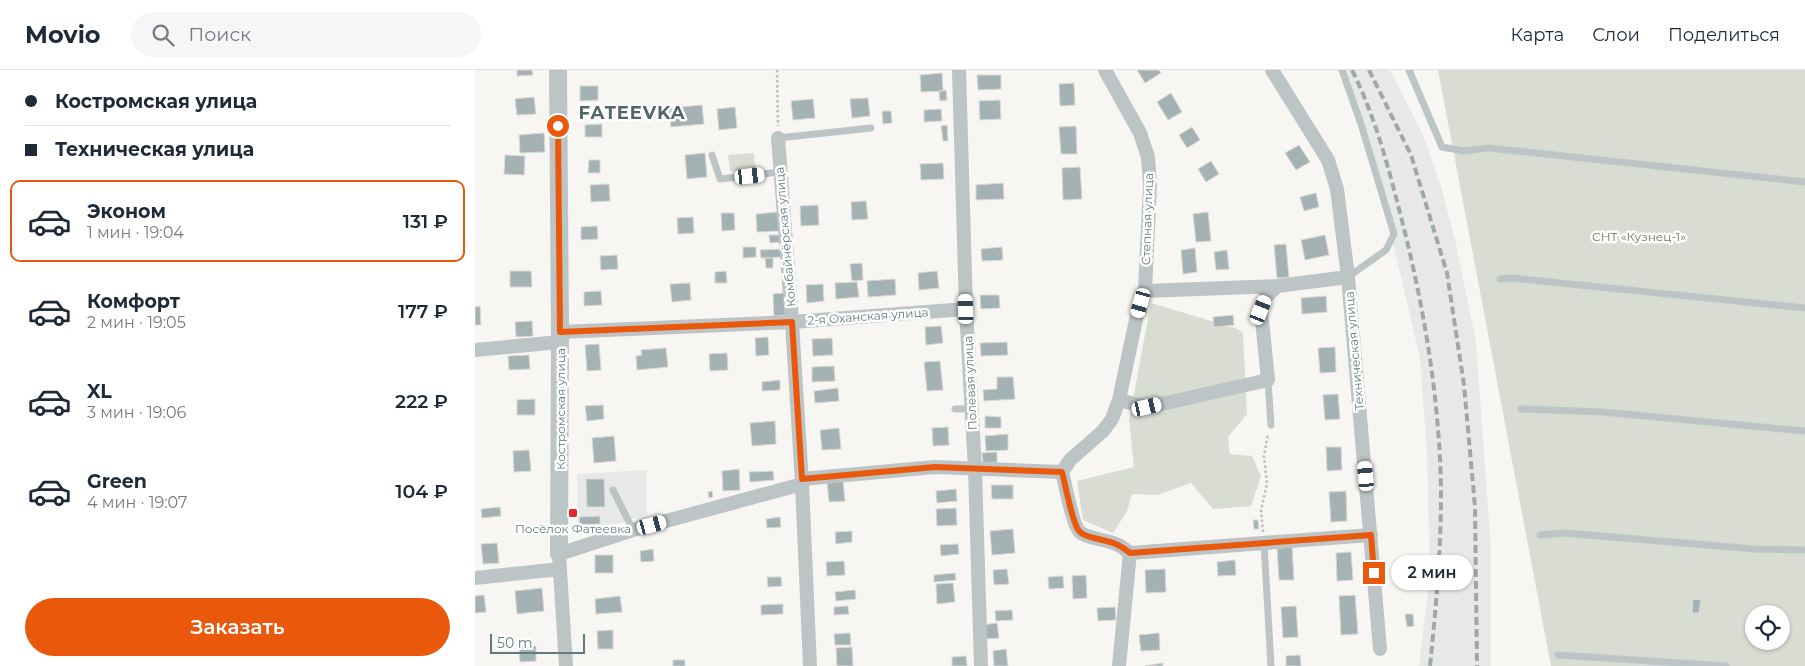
<!DOCTYPE html>
<html lang="ru">
<meta charset="utf-8">
<style>
:root{--surface:#fff;--page:#f6f6f7;--text:#1f2937;--muted:#747a83;--line:#e0e1e3;--accent:#ea580c}
body{margin:0;font-family:Montserrat,sans-serif;background:var(--page);color:var(--text);height:100vh;display:flex;flex-direction:column;font-size:19px;white-space:nowrap}
*{box-sizing:border-box;margin:0}
p{font-size:16px;color:var(--muted)}
.icon{flex:none;width:28px;height:28px;fill:none;stroke:currentColor;stroke-width:2;stroke-linecap:round;stroke-linejoin:round}
.map{position:relative;flex:1;overflow:hidden}
.panel{display:flex;flex-direction:column;background:var(--surface);width:475px}
.panel>*{flex:none}
.top-card{display:grid;align-content:center;height:110px;padding:0 25px;background:var(--surface)}
.buttons{position:absolute;left:1270px;top:535px;display:grid;gap:10px}
.buttons a{display:grid;place-items:center;width:45px;height:45px;border-radius:50%;background:var(--surface);box-shadow:0 1px 4px #0004;font-size:25px}
.scale{position:absolute;left:15px;bottom:12px;width:95px;box-sizing:border-box;padding-left:5px;border:2px solid #627a7f;border-top:0;font-size:14px;line-height:18px;white-space:nowrap;color:#627a7f;-webkit-text-stroke:4px #fff;paint-order:stroke}
.end{position:absolute;width:22px;height:22px;margin:-11px;border:6px solid #ea580c;background:#fff;box-shadow:0 0 0 2px #fff}
.from{border-radius:50%}
.bubble{position:absolute;height:35px;border-radius:18px;background:var(--surface);box-shadow:0 1px 4px #0004;font-size:16px;font-weight:600;line-height:35px;text-align:center}
.car{position:absolute;width:15px;height:30px;margin:-15px -8px;border-radius:6px;box-shadow:0 0 4px 1px #0007;background:linear-gradient(#fff 24%,#345 0 40%,#fff 0 76%,#345 0 86%,#fff 0)}
.top-card b{display:flex;align-items:center;gap:18px;height:48px;font-size:19px}
.top-card b+b{border-top:1px solid var(--line)}
.top-card i{width:12px;height:12px;background:var(--text)}
ul{padding:0;list-style:none}
li{display:flex;align-items:center;gap:15px;height:82px;margin:0 10px 8px;padding:0 15px;border:2px solid transparent;border-radius:10px}
li div{flex:1}
li b{display:block;font-size:19px}
li em{font-style:normal;font-weight:600}
li.current{border-color:var(--accent)}
li>.icon{width:45px;height:45px;stroke-width:1.5}
.primary-button{display:flex;gap:10px;margin-top:auto;padding:10px 25px}
.primary-button a{flex:1;height:58px;border-radius:30px;background:var(--accent);color:#fff;font-size:20px;font-weight:600;line-height:58px;text-align:center}
header{display:flex;align-items:center;gap:30px;box-sizing:border-box;height:70px;padding:0 25px;background:var(--surface);border-bottom:1px solid var(--line)}
header strong{font-size:24px}
nav{display:flex;gap:28px;margin-inline-start:auto;font-size:18px}
.search{width:350px;height:45px;background:var(--page);display:flex;align-items:center;gap:12px;box-sizing:border-box;padding:0 18px;border-radius:28px;color:var(--muted);font-size:19px}
main{display:flex;flex:1;min-height:0}
.map>svg:first-child{display:block}
.built{fill:#e7e8e7}
.green{fill:#d8dcd2;fill-rule:evenodd}
.building{fill:#a4b2b3;stroke:#d8d8d6}
.lines{fill:none;stroke-linecap:round;stroke-linejoin:round}
.path{stroke:#b8bdbe;stroke-width:2.5;stroke-dasharray:2.5 2.5;stroke-linecap:butt}
.service{stroke:#bdc4c6;stroke-width:7}
.minor{stroke:#bdc4c6;stroke-width:14}
.tertiary{stroke:#bdc4c6;stroke-width:18}
.rail{stroke:#9da8ab;stroke-width:4;stroke-dasharray:8 4;stroke-linecap:butt}
.route{stroke:#ea580c;stroke-width:6}
.poi-dot{fill:#e32731;stroke:#fff;stroke-width:2}
.labels{text-anchor:middle;dominant-baseline:central;stroke-width:5;stroke-linejoin:round;paint-order:stroke}
.street-label{font-size:12px;fill:#627a7f;stroke:#fff}
.park-label{font-size:12px;fill:#6b7760;stroke:#fff}
.poi-label{font-size:12px;fill:#627a7f;stroke:#fff}
.district-label{font-size:18px;font-weight:bold;letter-spacing:1px;fill:#53666a;stroke:#fff}
</style>
<header>
<strong>Movio</strong>
<div class="search"><svg class="icon" aria-label="search" viewBox="0 0 24 24"><circle cx="10" cy="10" r="6"/><path d="M15 15l6 6"/></svg>Поиск</div>
<nav><a>Карта</a><a>Слои</a><a>Поделиться</a></nav>
</header>
<main>
<section class="panel">
<div class="top-card">
<b><i class="from"></i>Костромская улица</b>
<b><i></i>Техническая улица</b>
</div>
<ul>
<li class="current"><svg class="icon" aria-label="car" viewBox="0 0 24 24"><path d="M5 17H2v-5l4-1 3-4h7l3 4 3 1v5h-3M9 17h6M6 11h13"/><circle cx="7" cy="17" r="2"/><circle cx="17" cy="17" r="2"/></svg><div><b>Эконом</b><p>1 мин · 19:04</p></div><em>131 ₽</em></li>
<li><svg class="icon" aria-label="car" viewBox="0 0 24 24"><path d="M5 17H2v-5l4-1 3-4h7l3 4 3 1v5h-3M9 17h6M6 11h13"/><circle cx="7" cy="17" r="2"/><circle cx="17" cy="17" r="2"/></svg><div><b>Комфорт</b><p>2 мин · 19:05</p></div><em>177 ₽</em></li>
<li><svg class="icon" aria-label="car" viewBox="0 0 24 24"><path d="M5 17H2v-5l4-1 3-4h7l3 4 3 1v5h-3M9 17h6M6 11h13"/><circle cx="7" cy="17" r="2"/><circle cx="17" cy="17" r="2"/></svg><div><b>XL</b><p>3 мин · 19:06</p></div><em>222 ₽</em></li>
<li><svg class="icon" aria-label="car" viewBox="0 0 24 24"><path d="M5 17H2v-5l4-1 3-4h7l3 4 3 1v5h-3M9 17h6M6 11h13"/><circle cx="7" cy="17" r="2"/><circle cx="17" cy="17" r="2"/></svg><div><b>Green</b><p>4 мин · 19:07</p></div><em>104 ₽</em></li>
</ul>
<div class="primary-button"><a>Заказать</a></div>
</section>
<div class="map">
<svg width="1330" height="596" viewBox="0 0 1330 596">
<rect width="100%" height="100%" fill="#f7f6f3"/>
<path class="built" d="M863,0H915L948,65L966,116L981,174L1001,272L1016,480V596H944L955,504L952,384L945,288L906,121L883,47Z
M172,400V444L143,454L102,462V404Z"/>
<path class="green" d="M963,0H1330V596H1076ZM1279,544H1306V571H1279Z
M279,83L280,99L255,101L253,85Z
M676,233L763,259L768,263L772,344L753,367L755,384L777,386L786,406L776,436L738,439L716,413L682,425L657,424L652,441L638,463L608,450L602,411L659,397L654,350Z"/>
<path class="building" d="M42,0H57L58,5L42,6Z
M662,0H684L686,3L670,13Z
M467,3L468,21L446,22L445,5Z
M502,5H526V19L503,20Z
M599,13L600,35L585,36L584,14Z
M105,16H123V30L105,31Z
M471,20L472,30L465,31L464,21Z
M696,23L707,42L693,50L682,32Z
M59,27L61,44L42,45L40,29Z
M393,28L395,46L377,48L375,29Z
M338,29L340,48L318,50L316,31Z
M525,30L526,49L505,50L504,31Z
M227,35L229,54L196,57L194,38Z
M260,37L262,58L244,60L242,39Z
M466,39L467,51L449,52V40Z
M407,41H416L417,53L408,54Z
M127,54V67H110V55Z
M472,55L473,71H468L466,56Z
M601,56L602,84H586L584,57Z
M717,57L725,70L712,78L704,65Z
M69,63L70,82L45,83L44,65Z
M824,75L835,92L821,100L810,83Z
M230,83L232,107L212,109L210,85Z
M30,85L50,86L49,105L29,104Z
M114,90H125V103H113Z
M736,91L744,104L731,112L723,99Z
M468,93L469,109L446,110L445,94Z
M605,97L607,129L588,130L587,98Z
M528,113L529,129L501,130V115Z
M134,114L135,131L116,132L115,115Z
M841,123L844,137L829,141L825,127Z
M391,131L393,149L377,150L376,132Z
M343,135L344,155L326,156L325,136Z
M303,142L304,161L282,162L281,144Z
M733,142L736,171L721,172L718,144Z
M246,143H259L260,160L247,161Z
M218,147L219,163L203,164L202,148Z
M122,156L123,169L106,170V157Z
M294,165H306V172L295,173Z
M850,165L854,185L830,190L826,170Z
M811,174L814,207L802,208L799,175Z
M268,177H281V187L268,188Z
M527,177L528,190L507,191L506,179Z
M720,178L722,202L708,204L706,180Z
M306,179V187L286,188L285,180Z
M752,180L754,199L741,200L739,182Z
M142,185L143,199L126,200L125,186Z
M290,188H298V198H291Z
M387,193L388,210L377,211L375,194Z
M35,201H56L57,217H35Z
M251,201L252,213H240V202Z
M462,201L464,218L444,220L443,203Z
M420,209L421,225L393,227L392,211Z
M382,212L384,227L361,229L360,213Z
M215,213L216,230L197,232L195,214Z
M348,214L349,231L332,233L331,215Z
M126,221L127,235L109,236V222Z
M309,223L311,245L299,246L298,224Z
M505,225H524L525,238L506,239Z
M851,226L852,242L827,244L826,228Z
M5,236L6,255H0V237Z
M758,245L759,255L739,257L738,247Z
M57,251L58,266L41,267L40,252Z
M466,256L468,273L451,275L450,257Z
M293,267L294,285L281,286L280,268Z
M357,268L358,285L338,286L337,269Z
M532,272L533,285L506,286L505,273Z
M124,274L126,300L112,301L110,275Z
M860,277L861,302L845,303L843,278Z
M191,278L193,297L162,300L161,286L167,285L166,280Z
M252,283L253,300L235,301L234,284Z
M54,285L55,299L34,300L33,286Z
M465,291L468,320L452,321L449,292Z
M359,296L360,311L337,312V297Z
M522,307H538L540,329L509,331L508,320L522,319Z
M305,310V320L287,321V312Z
M363,318L364,331L340,333L339,321Z
M863,324L865,349L850,350L848,325Z
M60,329V345H42V330Z
M128,335L129,349L112,351L110,336Z
M510,346L526,347V358H510Z
M300,351L301,374L277,376L275,353Z
M473,357L474,375L458,376L457,358Z
M364,358L366,379L347,380L345,360Z
M533,364V380L511,381L510,366Z
M139,366L141,391L119,393L117,368Z
M851,377H866L867,400L852,401Z
M54,380L56,401L39,402L38,381Z
M522,382V392L508,393L507,383Z
M264,399L265,420L248,421L247,401Z
M298,401L299,410L275,412L274,402Z
M111,409H129L130,437H112Z
M368,411L370,431L354,432L352,412Z
M516,415H538V429H517Z
M481,419L482,431L462,433L461,421Z
M237,421L238,427L234,428L233,422Z
M871,421L872,451L856,452L854,422Z
M25,437L26,446L7,448L6,439Z
M481,438L482,455L462,456L461,439Z
M125,446V454L105,455L104,447Z
M305,447L306,457L292,458L291,449Z
M778,450H783L784,459H779Z
M538,459L540,483L517,485L515,461Z
M377,461V472L361,474L360,462Z
M22,473L24,493L8,494L6,474Z
M483,474L484,484L466,486L465,475Z
M817,477L819,510H804L802,478Z
M178,479L179,491L166,492L165,481Z
M876,482L878,510L862,511L861,483Z
M120,485H138V503H120Z
M760,490L761,505L743,506L742,492Z
M369,491L370,505L352,506L351,492Z
M532,499L534,514L519,515L518,500Z
M690,499L691,522L671,523L670,500Z
M480,503L481,510L459,512V505Z
M611,505L612,528L598,529L597,506Z
M588,506L589,518L574,519L573,507Z
M292,507H306L307,516L293,517Z
M478,513L480,532L462,534L461,514Z
M67,518L69,541L42,544L40,521Z
M380,520L381,529L361,531L360,522Z
M9,525L11,542L0,543V526Z
M880,525L883,564L866,565L864,526Z
M145,526L147,542L121,544L120,529Z
M1218,529L1226,530L1224,543H1217Z
M308,534V544L286,545V535Z
M373,536L374,544L359,545V537Z
M821,536L823,567L808,568L806,537Z
M640,537L641,550L623,551L622,538Z
M537,540L538,550L521,551L520,541Z
M930,544H938L939,556L932,557Z
M522,553L524,568L509,569L508,555Z
M138,560V579H123L122,561Z
M375,563L376,575H360L359,564Z
M684,563L685,580L666,581L664,565Z
M61,576V591L45,592L44,577Z
M377,577L378,596H362L361,578Z
M531,579L533,596H519L518,581Z
M825,585L826,596H811V586Z
M491,586L492,596H477V587Z
M198,590H210V596H198Z
M688,593V596H670Z"/>
<g class="lines">
<path class="path" d="M302,0L303,56
M788,462L786,440L792,414L789,386L793,364"/>
<path class="service" d="M867,0L886,54L919,164L911,180L873,207
M934,0L967,77L989,81L1014,78L1330,112
M303,68L396,58
M237,85L245,109L305,102
M1025,209L1037,208L1330,238
M793,310L796,355
M480,339H496
M1046,339L1128,342L1330,361
M138,420L158,460
M1065,465L1089,463L1280,479L1330,480
M789,473L796,596
M1083,585L1251,596"/>
<path class="minor" d="M484,0L491,239L500,399L506,596
M797,0L853,90L862,119L873,207L905,579
M303,68L317,252L327,414L335,596
M670,221L802,216L873,207
M85,262L317,252L491,239
M0,280L85,272
M644,330L673,337L793,310L786,240L791,227L802,216
M587,402C590,413 598,457 605,462C608,465 615,467 619,468C635,472 642,472 655,483L644,596
M327,409L460,397L587,402L595,390L628,361L637,349L644,330L662,245L670,221L675,114L673,87L665,63L630,0
M655,483L896,465
M0,508L85,499
M91,596L84,484L158,460L327,414"/>
<path class="tertiary" d="M83,0L85,262L84,484"/>
<path class="rail" d="M877,0C899,44 912,92 924,139C948,231 965,328 966,423C966,481 961,538 955,596
M894,0L936,85L972,203L989,315L1000,437L1002,596"/>
</g>
<g class="lines">
<path class="route" d="M83,56L85,262L317,252L327,409L460,397L587,402C590,413 598,457 605,462C608,465 615,467 619,468C635,472 642,472 655,483L896,465L899,503"/>
</g>
<rect class="poi-dot" x="93" y="438" width="10" height="10" rx="2.5"/>
<g class="labels">
<g class="street-label">
<text transform="translate(672 149) rotate(-88)">Степная улица</text>
<text transform="translate(310 167) rotate(-95)">Комбайнёрская улица</text>
<text transform="translate(393 246) rotate(-4)">2-я Оханская улица</text>
<text transform="translate(879 281) rotate(-95)">Техническая улица</text>
<text transform="translate(495 313) rotate(-93)">Полевая улица</text>
<text transform="translate(85 339) rotate(-90)">Костромская улица</text>
</g>
<g class="park-label">
<text x="1164" y="166">СНТ «Кузнец-1»</text>
</g>
<g class="poi-label">
<text x="98" y="458">Посёлок Фатеевка</text>
</g>
<g class="district-label">
<text x="157" y="43">FATEEVKA</text>
</g>
</g>
</svg>
<div class="buttons">
<a><svg class="icon" aria-label="locate" viewBox="0 0 24 24"><circle cx="12" cy="12" r="6"/><path d="M12 2v4M12 18v4M2 12h4M18 12h4"/></svg></a>
</div>
<div class="scale">50 m</div>
<i class="end from" style="left:83px;top:56px"></i>
<i class="end" style="left:899px;top:503px"></i>
<div class="bubble" style="left:916px;top:485px;width:82px">2 мин</div>
<i class="car" style="left:275px;top:106px;rotate:84deg"></i>
<i class="car" style="left:666px;top:233px;rotate:196deg"></i>
<i class="car" style="left:491px;top:239px;rotate:358deg"></i>
<i class="car" style="left:786px;top:240px;rotate:22deg"></i>
<i class="car" style="left:672px;top:337px;rotate:77deg"></i>
<i class="car" style="left:891px;top:406px;rotate:355deg"></i>
<i class="car" style="left:177px;top:455px;rotate:75deg"></i>
</div>
</main>
